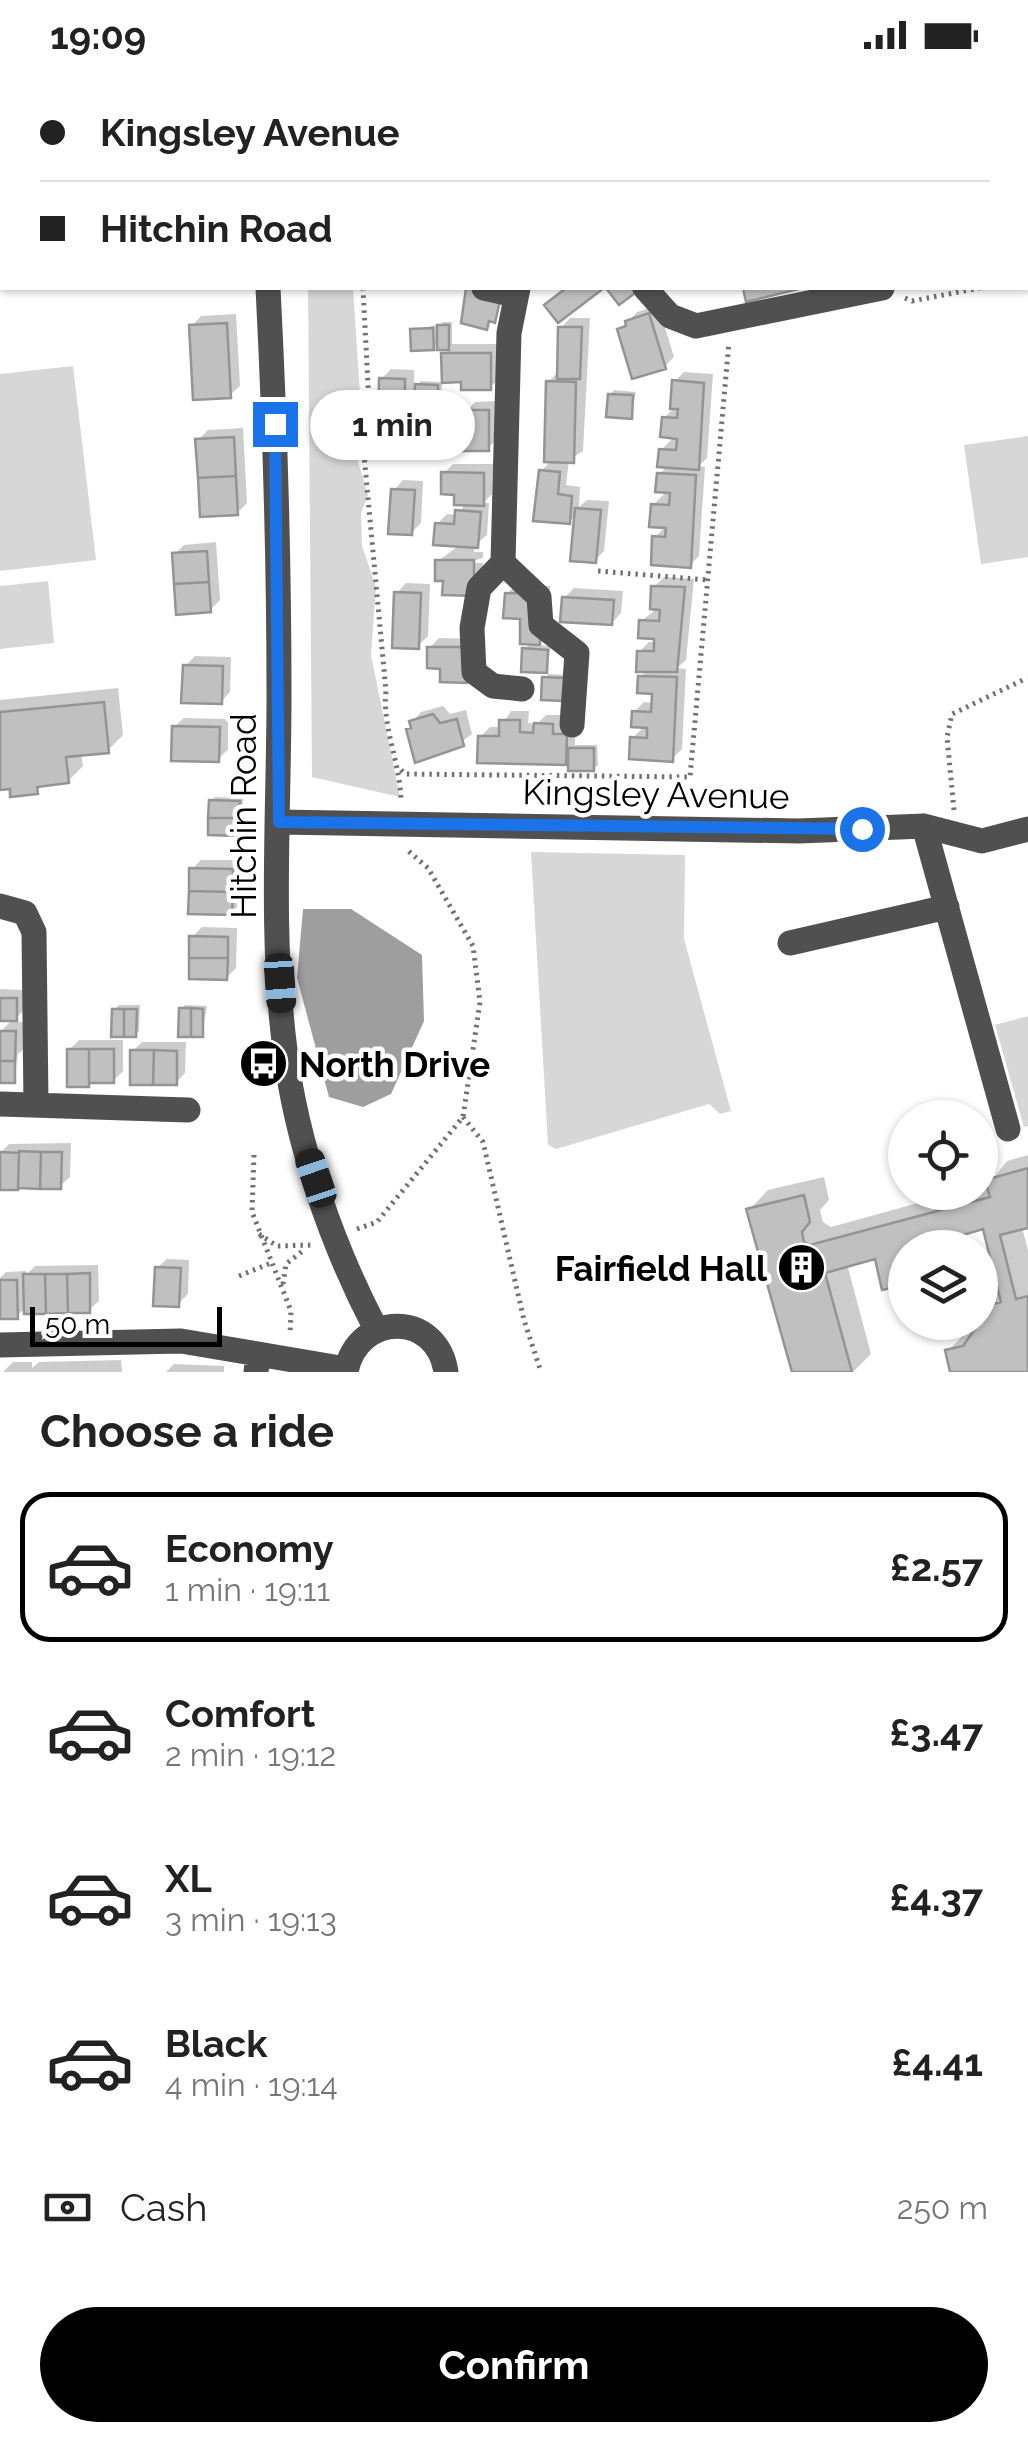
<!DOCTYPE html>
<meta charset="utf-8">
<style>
:root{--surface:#fff;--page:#f2f2f2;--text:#222;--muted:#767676;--line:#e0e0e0;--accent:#000}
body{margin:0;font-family:Raleway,sans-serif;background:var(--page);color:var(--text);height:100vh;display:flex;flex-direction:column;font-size:38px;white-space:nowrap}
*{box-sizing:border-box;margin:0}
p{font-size:32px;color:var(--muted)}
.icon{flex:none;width:55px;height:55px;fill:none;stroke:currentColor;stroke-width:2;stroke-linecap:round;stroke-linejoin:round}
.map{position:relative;height:1302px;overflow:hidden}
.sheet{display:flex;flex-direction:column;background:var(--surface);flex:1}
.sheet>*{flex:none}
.hud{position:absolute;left:0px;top:0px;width:1030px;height:220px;box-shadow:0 2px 8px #0004;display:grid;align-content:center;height:220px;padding:0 40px;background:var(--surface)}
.tools{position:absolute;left:888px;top:1030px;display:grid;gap:20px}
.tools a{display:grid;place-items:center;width:110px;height:110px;border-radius:50%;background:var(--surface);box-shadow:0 2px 8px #0004;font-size:50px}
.scale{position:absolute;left:30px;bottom:25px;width:192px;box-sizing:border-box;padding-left:10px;border:5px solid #000;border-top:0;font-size:28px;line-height:35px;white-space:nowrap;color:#000;-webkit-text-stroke:8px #fff;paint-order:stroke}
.end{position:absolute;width:45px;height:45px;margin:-22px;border:12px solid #1a73e8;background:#fff;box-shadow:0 0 0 5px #fff}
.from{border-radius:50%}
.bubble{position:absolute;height:70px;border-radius:35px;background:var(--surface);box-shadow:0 2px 8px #0004;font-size:32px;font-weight:700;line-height:70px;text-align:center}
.car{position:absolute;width:30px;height:60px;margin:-30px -15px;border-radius:12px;box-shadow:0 0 8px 2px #0007;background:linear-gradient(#222 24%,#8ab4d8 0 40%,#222 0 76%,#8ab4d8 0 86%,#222 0)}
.hud b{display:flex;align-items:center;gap:35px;height:95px;font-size:38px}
.hud b+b{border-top:2px solid var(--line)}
.hud i{width:25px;height:25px;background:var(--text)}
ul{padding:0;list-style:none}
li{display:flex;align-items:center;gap:30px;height:150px;margin:0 20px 15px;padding:0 20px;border:5px solid transparent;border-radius:30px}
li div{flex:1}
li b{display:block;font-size:38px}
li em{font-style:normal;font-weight:700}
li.active{border-color:var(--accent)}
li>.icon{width:90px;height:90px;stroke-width:1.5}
h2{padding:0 40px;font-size:45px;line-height:120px}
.pay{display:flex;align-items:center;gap:25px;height:110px;padding:0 40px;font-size:38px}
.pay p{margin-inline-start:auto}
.button{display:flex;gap:20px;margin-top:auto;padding:20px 40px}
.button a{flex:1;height:115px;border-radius:60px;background:var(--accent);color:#fff;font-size:40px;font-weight:700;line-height:115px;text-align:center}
.status{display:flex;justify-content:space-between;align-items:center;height:70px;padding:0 50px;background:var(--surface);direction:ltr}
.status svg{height:28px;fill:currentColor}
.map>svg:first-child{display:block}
.green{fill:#d7d7d7}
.water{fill:#9e9e9e}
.shadow{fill:#0003}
.building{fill:#c0c0c0;stroke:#949494;stroke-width:2.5}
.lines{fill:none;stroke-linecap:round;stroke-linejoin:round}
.path{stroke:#727272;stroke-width:5;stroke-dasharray:2.5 5;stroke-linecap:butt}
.minor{stroke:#505050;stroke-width:25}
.route{stroke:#1a73e8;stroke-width:12}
.labels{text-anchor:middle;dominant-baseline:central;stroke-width:9;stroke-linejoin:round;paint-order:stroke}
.street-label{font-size:35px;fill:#000;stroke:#fff}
.poi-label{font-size:35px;font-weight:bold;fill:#000;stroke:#fff;text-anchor:start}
</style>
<div class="status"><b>19:09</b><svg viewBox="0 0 49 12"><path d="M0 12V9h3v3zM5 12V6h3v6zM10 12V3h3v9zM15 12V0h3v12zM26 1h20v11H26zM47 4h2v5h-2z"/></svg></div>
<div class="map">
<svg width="1028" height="1302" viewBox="0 0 1028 1302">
<rect width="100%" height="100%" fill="#fff"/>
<path class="green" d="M308,218H353L360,324L354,378L368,425L361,443L362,476L376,517L371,585L400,727L312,707Z
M73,296L96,490L0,501V304Z
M1028,366V487L981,494L964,375Z
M48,511L54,573L0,579V516Z
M531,782L685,785L684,869L731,1041L720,1044L709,1034L556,1079L548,1075Z
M1028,946V1056L1024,1057L995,955Z"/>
<path class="water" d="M303,839H351L422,885L424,951L391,1024L363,1037L329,1027L297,908Z"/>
<path class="shadow" d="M430,0H505L507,2H427Z
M551,0H585L586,2H552Z
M651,0L645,2H600L603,0Z
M658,235L674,287L664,297L620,260L637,242Z
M236,244L240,316L230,325L192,256L201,246Z
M570,248H590L583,381L569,390L566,415L580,417L579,437L587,430L609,431L604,481L595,490L577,444L569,452L541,401L552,390L548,312L559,301L561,258Z
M443,252H452V274H500V308L490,317L464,310L444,284L451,277L440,278V271L433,278L413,260L437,255V259Z
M391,299L414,300V319L421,311L442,312L441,333L437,338L413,337V349L403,358L381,309Z
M684,302L713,304L707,388L699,396L705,397L699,486L690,495L655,467L667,455L653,435L667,421L659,404L668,396L661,380L675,366L664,348L673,339L675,311Z
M614,320L636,322L631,346L610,325Z
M498,331V368L488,378L442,361L451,351H465V342L475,332Z
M243,358L247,433L237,443L198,370L208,360Z
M453,394H493L492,424L483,433H489L487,465L475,475L474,482H483V488L466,493H483L482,514L445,509L438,491L461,474L437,454L447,444L457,445L466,433L444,403Z
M403,410L423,411L421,453L411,463L394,420Z
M216,472L220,530L210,540L175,484L184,475Z
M664,507L694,509L686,590L677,598L686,599L682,679L672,689L632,668L645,656L634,642L644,632L654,633V621L640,607L648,600L639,582L649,572H657L641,551L653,542L654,517Z
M406,513L430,514L428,566L418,576L397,523Z
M517,514L550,516L548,562L535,575L551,576L546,601L525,579L532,572L523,547L507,524Z
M574,518L623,521L621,543L612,553L564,528Z
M439,568L476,569L443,596L429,578Z
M195,586L231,587L230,622L221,632L185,596Z
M549,604L570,605L568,624L545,608Z
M118,618L123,665L108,680L81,683L83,696L68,711L45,713L37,721L0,718V630Z
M443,636L450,644L466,640L472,664L449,681L417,690L409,660L412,652L421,642Z
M511,641H529L528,653L537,654L546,645H562L575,656V675H597L598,695L593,699L571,686L565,692L480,667L490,657H501Z
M184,648L228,649V680L218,689L174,657Z
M215,727L243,728L242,759L238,763L211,731Z
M201,790H242L241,833L231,843L192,799Z
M202,857L237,858L236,898L226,908L192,867Z
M0,919L26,920L25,939L12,952H25L24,979L18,984L14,1010H0V962L13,949H0Z
M119,935H140L139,961L135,965L114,940Z
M185,935L207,936L202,964L181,939Z
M79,970H123V1001L113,1011L69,980Z
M142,972H186L185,1003L176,1013L133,981Z
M71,1073L70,1107L60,1116L0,1117V1083L9,1074Z
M1028,1085V1156L1022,1157L1028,1181V1302H952L948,1281L967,1261L977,1259L980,1236L1000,1218L984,1156L940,1167L929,1178H905L904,1212L876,1186L847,1194L871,1284L853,1302H795L749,1140L768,1120L824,1107L829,1130L820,1140L823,1152L831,1157L958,1122H980V1117L989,1114L1007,1091Z
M167,1189L189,1190L188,1224L178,1234L157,1198Z
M98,1195L99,1231L89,1240L26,1237L17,1246L0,1247V1208L6,1202L26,1201V1205L35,1196Z
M121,1290L122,1302H3L13,1292H32V1298L39,1292Z
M174,1294L224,1296V1302H166Z"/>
<path class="building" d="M466,218L501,226L495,253L489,251L487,260L461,253Z
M566,218H604L558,253L544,235Z
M606,218H631L635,223L619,235Z
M743,218H803L746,232Z
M649,243L666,299L632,309L617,259L626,256L625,251Z
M227,253L231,328L193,330L189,255Z
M437,255H449V280H437Z
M558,257H582L580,309H557Z
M433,258L434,280L411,281L410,259Z
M441,283H491V320H461V312L442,313Z
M379,308L405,309L404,361L378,360Z
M672,310L704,313L699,400L657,397L659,379L676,380L677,369L660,367L662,347L677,348L678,339H670Z
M546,311L576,312L574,393L544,392Z
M415,314L438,315V340L414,339Z
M608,324L633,325L632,349L606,347Z
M462,340H489V381H440L439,360L462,359Z
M234,367L236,406L198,408L195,369Z
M539,400L560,402L558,424L572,426L570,454L533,451Z
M441,402L484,403V436L454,435V425L441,424Z
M657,403L696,405L691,498L651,495L652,466L665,467L666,458L649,457L651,434L669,435L670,423L655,422Z
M236,406L238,445L200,447L198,408Z
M391,419L415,420L412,465L388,464Z
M575,438L601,440L596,493L570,491Z
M455,440L481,442L478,478L433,475L435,453L454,454Z
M207,481L209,512L174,514L172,483Z
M435,490H474V526L442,525L443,511H435Z
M209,512L211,542L176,545L174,514Z
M651,516L685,517L677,602H636L637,581H654V569L638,568L639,550L659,551L660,540L650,539Z
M394,522L421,523L419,579L392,578Z
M505,523L542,524L540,575L520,574V549L503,548Z
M562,527L614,530L612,555L560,552Z
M427,577H468L467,613L440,612V599L427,598Z
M522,578L548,580L547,603L521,602Z
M183,595L223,596L222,634L181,633Z
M638,606L677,607L673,692L629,689L630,667L647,668V658L631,657L632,641L651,642L652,624L637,623Z
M542,607L567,608L565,631L541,630Z
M104,632L109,683L66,687L69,713L37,717L38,724L10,727V719L0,720V642Z
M433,644L440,653L457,649L464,676L415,693L406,659L411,658L409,651Z
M499,650H520V662L533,663L534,653L553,654V664H567L566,695L477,693L478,666H499Z
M172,656L220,657L219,692L171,691Z
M568,678H594V701H568Z
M209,730L240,731L239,748H208Z
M208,748H239V766L208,765Z
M189,798L233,799V822L189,821Z
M189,821L233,822L232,845L188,844Z
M189,866L228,867V888H189Z
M189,888H228L227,910L189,909Z
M0,928H17V951H0Z
M179,938H191V967H178Z
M191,938L203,939V967H191Z
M112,939H124V967H111Z
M124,939H137L136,967H124Z
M0,961H16L15,991H0Z
M67,979H89V1017H67Z
M89,979H114V1013H89Z
M130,980H154L153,1015H130Z
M154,980L177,981V1015H153Z
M0,991H15V1013H0Z
M19,1081L41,1082L40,1119L18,1118Z
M0,1082L19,1083L18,1120H0Z
M41,1082H62L61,1119H40Z
M1028,1098V1158L1000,1165L1016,1229L1028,1226V1302H950L945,1280L963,1276L980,1252V1237L1001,1232L983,1159L920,1178H905L901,1194L905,1215L882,1220L875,1189L825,1203L852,1302H792L746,1139L804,1125L810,1152L802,1162L804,1172L810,1175L990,1127L985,1110Z
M155,1197L181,1198L179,1237L153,1236Z
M90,1203V1243H68L67,1204Z
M23,1204H45L46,1244H24Z
M45,1204H67L68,1243L46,1244Z
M0,1210H17L18,1249H0Z"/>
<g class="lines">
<path class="path" d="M357,2V0
M363,218L369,334L364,385L386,621C382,657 400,692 401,730
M905,228L912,231L980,218
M598,501L708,510
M401,700L405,704L690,707L729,272
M954,740L947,667L952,644L1027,608
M463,1047L483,1072L524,1250L541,1302
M254,1085L252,1142L291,1241L290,1265
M357,1159L377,1152L463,1047L480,932L473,876L428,798L406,779
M259,1164L277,1176L314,1175
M239,1206L271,1193
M283,1214L286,1194L305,1179"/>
<path class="minor" d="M520,0L521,2
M765,0L766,2
M879,0L880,2
M275,2V0
M820,2L840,0
M268,218C275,354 279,489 279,625C279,742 270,863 285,980C297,1075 332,1175 376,1259
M484,218L515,225
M645,218L670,246L696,256L882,218
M503,493L509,263L518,218
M503,493L539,527L541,555L577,583L572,655
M503,493L479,518L472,558L474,602L493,616L522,619
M279,752L799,761L924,756L982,771L1028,759
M924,756L1008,1059
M0,836L25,843L34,862L36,1034
M790,873L947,837
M0,1034L188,1040
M0,1275L181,1271L258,1284
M256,1302L258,1284L346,1299
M346,1302C357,1242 437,1240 446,1302"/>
</g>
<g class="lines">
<path class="route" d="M275,354L279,752L862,759"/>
</g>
<defs>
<symbol id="bus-disc" viewBox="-11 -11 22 22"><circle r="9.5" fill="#000" stroke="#fff"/><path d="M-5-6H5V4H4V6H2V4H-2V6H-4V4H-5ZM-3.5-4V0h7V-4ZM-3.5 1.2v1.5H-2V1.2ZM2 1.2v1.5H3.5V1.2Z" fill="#fff"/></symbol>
<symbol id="building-disc" viewBox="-11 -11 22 22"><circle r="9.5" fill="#000" stroke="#fff"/><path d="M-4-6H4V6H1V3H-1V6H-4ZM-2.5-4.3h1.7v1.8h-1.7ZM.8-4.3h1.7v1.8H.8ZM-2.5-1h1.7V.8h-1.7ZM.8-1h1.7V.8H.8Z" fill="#fff"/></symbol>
</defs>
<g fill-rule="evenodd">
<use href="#bus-disc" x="236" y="966" width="55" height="55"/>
<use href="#building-disc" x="774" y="1170" width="55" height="55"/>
</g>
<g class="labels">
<g class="street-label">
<text transform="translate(656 724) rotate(1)">Kingsley Avenue</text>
<text transform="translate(243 746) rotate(-90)">Hitchin Road</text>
</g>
<g class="poi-label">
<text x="299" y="994">North Drive</text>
<text x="767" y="1198" text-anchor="end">Fairfield Hall</text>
</g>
</g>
</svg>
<div class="tools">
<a><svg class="icon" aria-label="locate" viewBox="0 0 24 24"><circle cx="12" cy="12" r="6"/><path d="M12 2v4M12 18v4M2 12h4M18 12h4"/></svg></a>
<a><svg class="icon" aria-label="layers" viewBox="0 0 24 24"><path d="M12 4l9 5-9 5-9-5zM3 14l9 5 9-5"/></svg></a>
</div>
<div class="scale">50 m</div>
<i class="end from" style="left:862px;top:759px"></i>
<i class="end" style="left:275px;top:354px"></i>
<div class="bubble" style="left:310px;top:320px;width:165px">1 min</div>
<i class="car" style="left:280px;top:913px;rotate:176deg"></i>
<i class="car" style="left:316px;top:1108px;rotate:341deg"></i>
<div class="hud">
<b><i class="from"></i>Kingsley Avenue</b>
<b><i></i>Hitchin Road</b>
</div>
</div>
<section class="sheet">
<h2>Choose a ride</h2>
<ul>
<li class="active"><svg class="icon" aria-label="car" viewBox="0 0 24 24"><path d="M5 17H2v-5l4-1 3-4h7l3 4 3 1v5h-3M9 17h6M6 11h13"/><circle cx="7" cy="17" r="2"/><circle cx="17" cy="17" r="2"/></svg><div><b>Economy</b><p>1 min · 19:11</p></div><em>£2.57</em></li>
<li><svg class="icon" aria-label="car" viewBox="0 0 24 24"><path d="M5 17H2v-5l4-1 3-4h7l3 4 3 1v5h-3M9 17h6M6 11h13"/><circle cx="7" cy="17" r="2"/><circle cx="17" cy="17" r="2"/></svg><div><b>Comfort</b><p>2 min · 19:12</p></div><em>£3.47</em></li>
<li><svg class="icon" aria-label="car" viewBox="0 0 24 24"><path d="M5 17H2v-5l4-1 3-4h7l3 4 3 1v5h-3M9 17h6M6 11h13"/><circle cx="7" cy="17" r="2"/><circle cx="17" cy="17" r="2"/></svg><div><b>XL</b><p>3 min · 19:13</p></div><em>£4.37</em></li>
<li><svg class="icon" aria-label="car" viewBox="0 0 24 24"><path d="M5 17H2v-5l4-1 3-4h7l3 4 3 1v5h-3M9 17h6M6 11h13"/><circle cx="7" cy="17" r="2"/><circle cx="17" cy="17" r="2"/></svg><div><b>Black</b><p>4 min · 19:14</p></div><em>£4.41</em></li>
</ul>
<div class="pay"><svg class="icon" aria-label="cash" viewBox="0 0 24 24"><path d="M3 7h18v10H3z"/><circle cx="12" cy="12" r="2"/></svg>Cash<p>250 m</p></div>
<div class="button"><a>Confirm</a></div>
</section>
